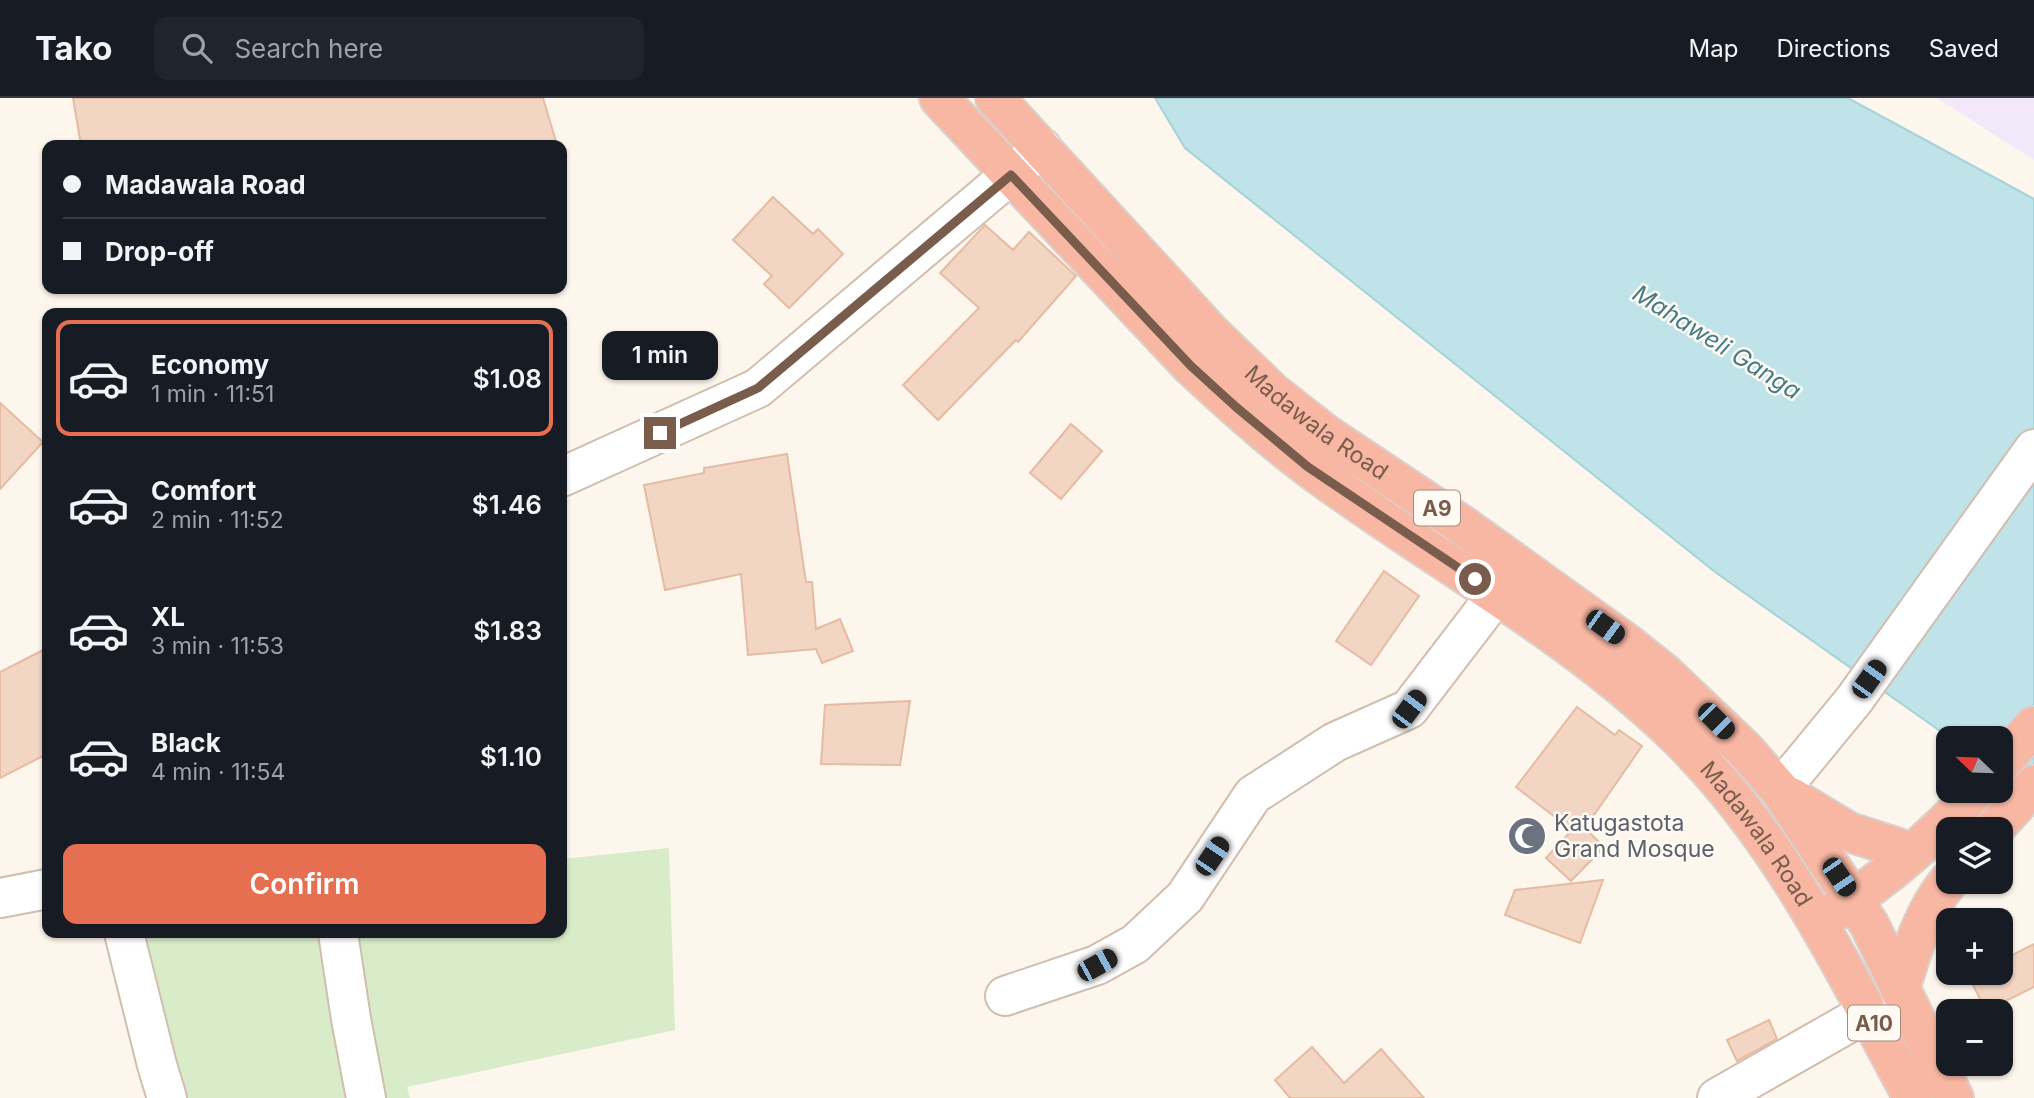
<!DOCTYPE html>
<meta charset="utf-8">
<style>
:root{--surface:#171b24;--page:#20242c;--text:#f1f3f6;--muted:#9ea1a6;--line:#363941;--accent:#e76f51}
body{margin:0;font-family:Inter,sans-serif;background:var(--page);color:var(--text);height:100vh;display:flex;flex-direction:column;font-size:26px;white-space:nowrap}
*{box-sizing:border-box;margin:0}
p{font-size:23px;color:var(--muted)}
.icon{flex:none;width:38px;height:38px;fill:none;stroke:currentColor;stroke-width:2;stroke-linecap:round;stroke-linejoin:round}
.map{position:relative;flex:1;overflow:hidden}
.panel{position:absolute;left:42px;top:210px;width:525px;height:630px;display:flex;flex-direction:column;background:var(--surface);border-radius:14px;box-shadow:0 2px 5px #0004}
.panel>*{flex:none}
.top-card{position:absolute;left:42px;top:42px;width:525px;height:154px;border-radius:14px;box-shadow:0 2px 5px #0004;display:grid;align-content:center;height:154px;padding:0 21px;background:var(--surface)}
.needle{width:46px;rotate:293deg}
.controls{position:absolute;left:1936px;top:628px;display:grid;gap:14px}
.controls a{display:grid;place-items:center;width:77px;height:77px;border-radius:14px;background:var(--surface);box-shadow:0 2px 5px #0004;font-size:35px}
.end{position:absolute;width:32px;height:32px;margin:-16px;border:9px solid #7a5c4d;background:#fff;box-shadow:0 0 0 4px #fff}
.from{border-radius:50%}
.bubble{position:absolute;height:49px;border-radius:14px;background:var(--surface);box-shadow:0 2px 5px #0004;font-size:23px;font-weight:600;line-height:49px;text-align:center}
.car{position:absolute;width:21px;height:42px;margin:-21px -10px;border-radius:9px;box-shadow:0 0 5px 2px #0007;background:linear-gradient(#222 24%,#8ab4d8 0 40%,#222 0 76%,#8ab4d8 0 86%,#222 0)}
.top-card b{display:flex;align-items:center;gap:24px;height:66px;font-size:26px}
.top-card b+b{border-top:2px solid var(--line)}
.top-card i{width:18px;height:18px;background:var(--text)}
ul{padding:12px 0 0;list-style:none}
li{display:flex;align-items:center;gap:21px;height:116px;margin:0 14px 10px;padding:0 7px;border:4px solid transparent;border-radius:14px}
li div{flex:1}
li b{display:block;font-size:26px}
li em{font-style:normal;font-weight:600}
li.on{border-color:var(--accent)}
li>.icon{width:63px;height:63px;stroke-width:1.5}
.action{display:flex;gap:14px;margin-top:auto;padding:14px 21px}
.action a{flex:1;height:80px;border-radius:14px;background:var(--accent);color:#fff;font-size:28px;font-weight:600;line-height:80px;text-align:center}
header{display:flex;align-items:center;gap:42px;box-sizing:border-box;height:98px;padding:0 35px;background:var(--surface);border-bottom:2px solid var(--line)}
header strong{font-size:33px}
nav{display:flex;gap:38px;margin-inline-start:auto;font-size:24px}
.search{width:490px;height:63px;background:var(--page);display:flex;align-items:center;gap:18px;box-sizing:border-box;padding:0 24px;border-radius:14px;color:var(--muted);font-size:26px}
.map>svg:first-child{display:block}
.education{fill:#f3e8fa}
.green{fill:#d8ecc9}
.water{fill:#bfe3e8;stroke:#a5d3da;stroke-width:2}
.building{fill:#f3d5c3;stroke:#e6bba3;stroke-width:2}
.lines{fill:none;stroke-linecap:round;stroke-linejoin:round}
.street-casing{stroke:#d1beb0;stroke-width:42}
.highway-casing{stroke:#dad1cd;stroke-width:42}
.street{stroke:#fff;stroke-width:38}
.highway{stroke:#f7b7a3;stroke-width:38}
.route{stroke:#7a5c4d;stroke-width:9}
.labels{text-anchor:middle;dominant-baseline:central;stroke-width:5;stroke-linejoin:round;paint-order:stroke}
.shield{fill:#fffaf3;stroke:#a28b7f;stroke-width:2}
.shield-label{font-size:21px;font-weight:bold;fill:#7a5c4d}
.street-label{font-size:23px;fill:#7a5c4d;stroke:#fffaf3}
.worship-label{font-size:23px;fill:#5b616d;stroke:#fffaf3;text-anchor:start}
.water-label{font-size:24px;font-style:italic;fill:#437c86;stroke:#fffaf3}
</style>
<header>
<strong>Tako</strong>
<div class="search"><svg class="icon" aria-label="search" viewBox="0 0 24 24"><circle cx="10" cy="10" r="6"/><path d="M15 15l6 6"/></svg>Search here</div>
<nav><a>Map</a><a>Directions</a><a>Saved</a></nav>
</header>
<div class="map">
<svg width="2034" height="1000" viewBox="0 0 2034 1000">
<rect width="100%" height="100%" fill="#fdf6ec"/>
<path class="education" d="M1937,0H2034V62Z"/>
<path class="green" d="M669,750L675,932L407,989L410,1000H172L131,835H562V761Z"/>
<path class="water" d="M1155,0H1848L2034,101V700L2000,676V640H1950L1715,474L1185,50Z"/>
<path class="building" d="M73,0H543L557,47H81Z
M773,99L813,136L818,131L843,156L789,210L764,186L772,178L733,142Z
M985,127L1013,152L1029,134L1076,178L1018,244L1016,242L938,322L903,287L979,210L940,175Z
M0,305L43,344L0,391Z
M1071,326L1102,353L1061,401L1030,375Z
M787,356L806,484H812L816,531L840,521L853,553L822,565L816,551L748,557L741,476L665,492L644,387L704,375V370Z
M1384,473L1419,498L1371,567L1336,543Z
M47,550V656L0,680V574Z
M910,603L900,667L821,666L825,607Z
M1577,609L1615,637L1619,632L1642,648L1585,730L1604,749L1571,783L1546,760L1572,732L1516,689Z
M1603,782L1580,845L1505,817L1515,792Z
M2034,846V889L1986,913L1967,875H2000V863Z
M1769,922L1777,941L1737,963L1727,942Z
M1312,949L1344,985L1381,951L1424,1000H1290L1275,982Z"/>
<g class="lines">
<defs>
<path id="street" d="M562,379L758,290L1042,50
M1780,692L1854,602L2034,351
M0,800L47,791
M124,835L157,967L167,1000
M338,835L351,921L366,1000
M1005,898L1097,867L1135,846L1185,799L1253,697L1335,644L1409,611L1497,496
M1717,1000L1868,914"/>
<g id="highway">
<path id="s1" d="M939,0L1191,268C1229,303 1266,337 1307,368C1428,459 1564,529 1674,635C1783,741 1842,869 1913,1000"/>
<path id="s2" d="M995,0L1211,235L1272,294L1327,337L1462,427L1625,544L1664,575L1745,652L1780,692L1869,826L1954,1000"/>
<path d="M2000,666L2034,628"/>
<path d="M1791,699L1849,734L1911,754"/>
<path d="M1993,732L2034,687"/>
<path d="M1834,814C1885,781 1935,738 1976,693"/>
<path d="M1900,892C1911,855 1923,814 1948,784"/>
</g>
</defs>
<use href="#street" class="street-casing"/>
<use href="#highway" class="highway-casing"/>
<use href="#street" class="street"/>
<use href="#highway" class="highway"/>
</g>
<g class="lines">
<path class="route" d="M660,335L758,290L1011,77L1191,268L1236,309L1308,369L1475,481"/>
</g>
<defs>
<symbol id="mosque-disc" viewBox="-11 -11 22 22"><circle r="9.5" fill="#6b7280" stroke="#fffaf3"/><path d="M3.5-4.9A6 6 0 1 0 3.5 4.9A5 5 0 1 1 3.5-4.9Z" fill="#fff"/></symbol>
</defs>
<g fill-rule="evenodd">
<use href="#mosque-disc" x="1505" y="716" width="44" height="44"/>
</g>
<g class="labels">
<g class="shield">
<rect x="1414" y="392.5" width="46" height="35" rx="5"/>
<rect x="1848" y="907.5" width="52" height="35" rx="5"/>
</g>
<g class="shield-label">
<text x="1437" y="410">A9</text>
<text x="1874" y="925">A10</text>
</g>
<g class="street-label">
<text stroke="none"><textPath href="#s2" startOffset="458">Madawala Road</textPath></text>
<text stroke="none"><textPath href="#s1" startOffset="1106">Madawala Road</textPath></text>
</g>
<g class="worship-label">
<text x="1554" y="725">Katugastota<tspan x="1554" dy="26">Grand Mosque</tspan></text>
</g>
<g class="water-label">
<text transform="translate(1717 244) rotate(32)">Mahaweli Ganga</text>
</g>
</g>
</svg>
<div class="controls">
<a><svg class="needle" viewBox="-14 -14 28 28"><path d="M0-13l5 13h-10z" fill="#e53935"/><path d="M0 13l5-13h-10z" fill="#9ea1a6"/></svg></a>
<a><svg class="icon" aria-label="layers" viewBox="0 0 24 24"><path d="M12 4l9 5-9 5-9-5zM3 14l9 5 9-5"/></svg></a>
<a>+</a>
<a>−</a>
</div>
<i class="end from" style="left:1475px;top:481px"></i>
<i class="end" style="left:660px;top:335px"></i>
<div class="bubble" style="left:602px;top:233px;width:116px">1 min</div>
<i class="car" style="left:1605px;top:529px;rotate:126deg"></i>
<i class="car" style="left:1869px;top:581px;rotate:36deg"></i>
<i class="car" style="left:1409px;top:611px;rotate:37deg"></i>
<i class="car" style="left:1716px;top:623px;rotate:135deg"></i>
<i class="car" style="left:1212px;top:758px;rotate:34deg"></i>
<i class="car" style="left:1839px;top:779px;rotate:146deg"></i>
<i class="car" style="left:1097px;top:867px;rotate:61deg"></i>
<div class="top-card">
<b><i class="from"></i>Madawala Road</b>
<b><i></i>Drop-off</b>
</div>
<section class="panel">
<ul>
<li class="on"><svg class="icon" aria-label="car" viewBox="0 0 24 24"><path d="M5 17H2v-5l4-1 3-4h7l3 4 3 1v5h-3M9 17h6M6 11h13"/><circle cx="7" cy="17" r="2"/><circle cx="17" cy="17" r="2"/></svg><div><b>Economy</b><p>1 min · 11:51</p></div><em>$1.08</em></li>
<li><svg class="icon" aria-label="car" viewBox="0 0 24 24"><path d="M5 17H2v-5l4-1 3-4h7l3 4 3 1v5h-3M9 17h6M6 11h13"/><circle cx="7" cy="17" r="2"/><circle cx="17" cy="17" r="2"/></svg><div><b>Comfort</b><p>2 min · 11:52</p></div><em>$1.46</em></li>
<li><svg class="icon" aria-label="car" viewBox="0 0 24 24"><path d="M5 17H2v-5l4-1 3-4h7l3 4 3 1v5h-3M9 17h6M6 11h13"/><circle cx="7" cy="17" r="2"/><circle cx="17" cy="17" r="2"/></svg><div><b>XL</b><p>3 min · 11:53</p></div><em>$1.83</em></li>
<li><svg class="icon" aria-label="car" viewBox="0 0 24 24"><path d="M5 17H2v-5l4-1 3-4h7l3 4 3 1v5h-3M9 17h6M6 11h13"/><circle cx="7" cy="17" r="2"/><circle cx="17" cy="17" r="2"/></svg><div><b>Black</b><p>4 min · 11:54</p></div><em>$1.10</em></li>
</ul>
<div class="action"><a>Confirm</a></div>
</section>
</div>
